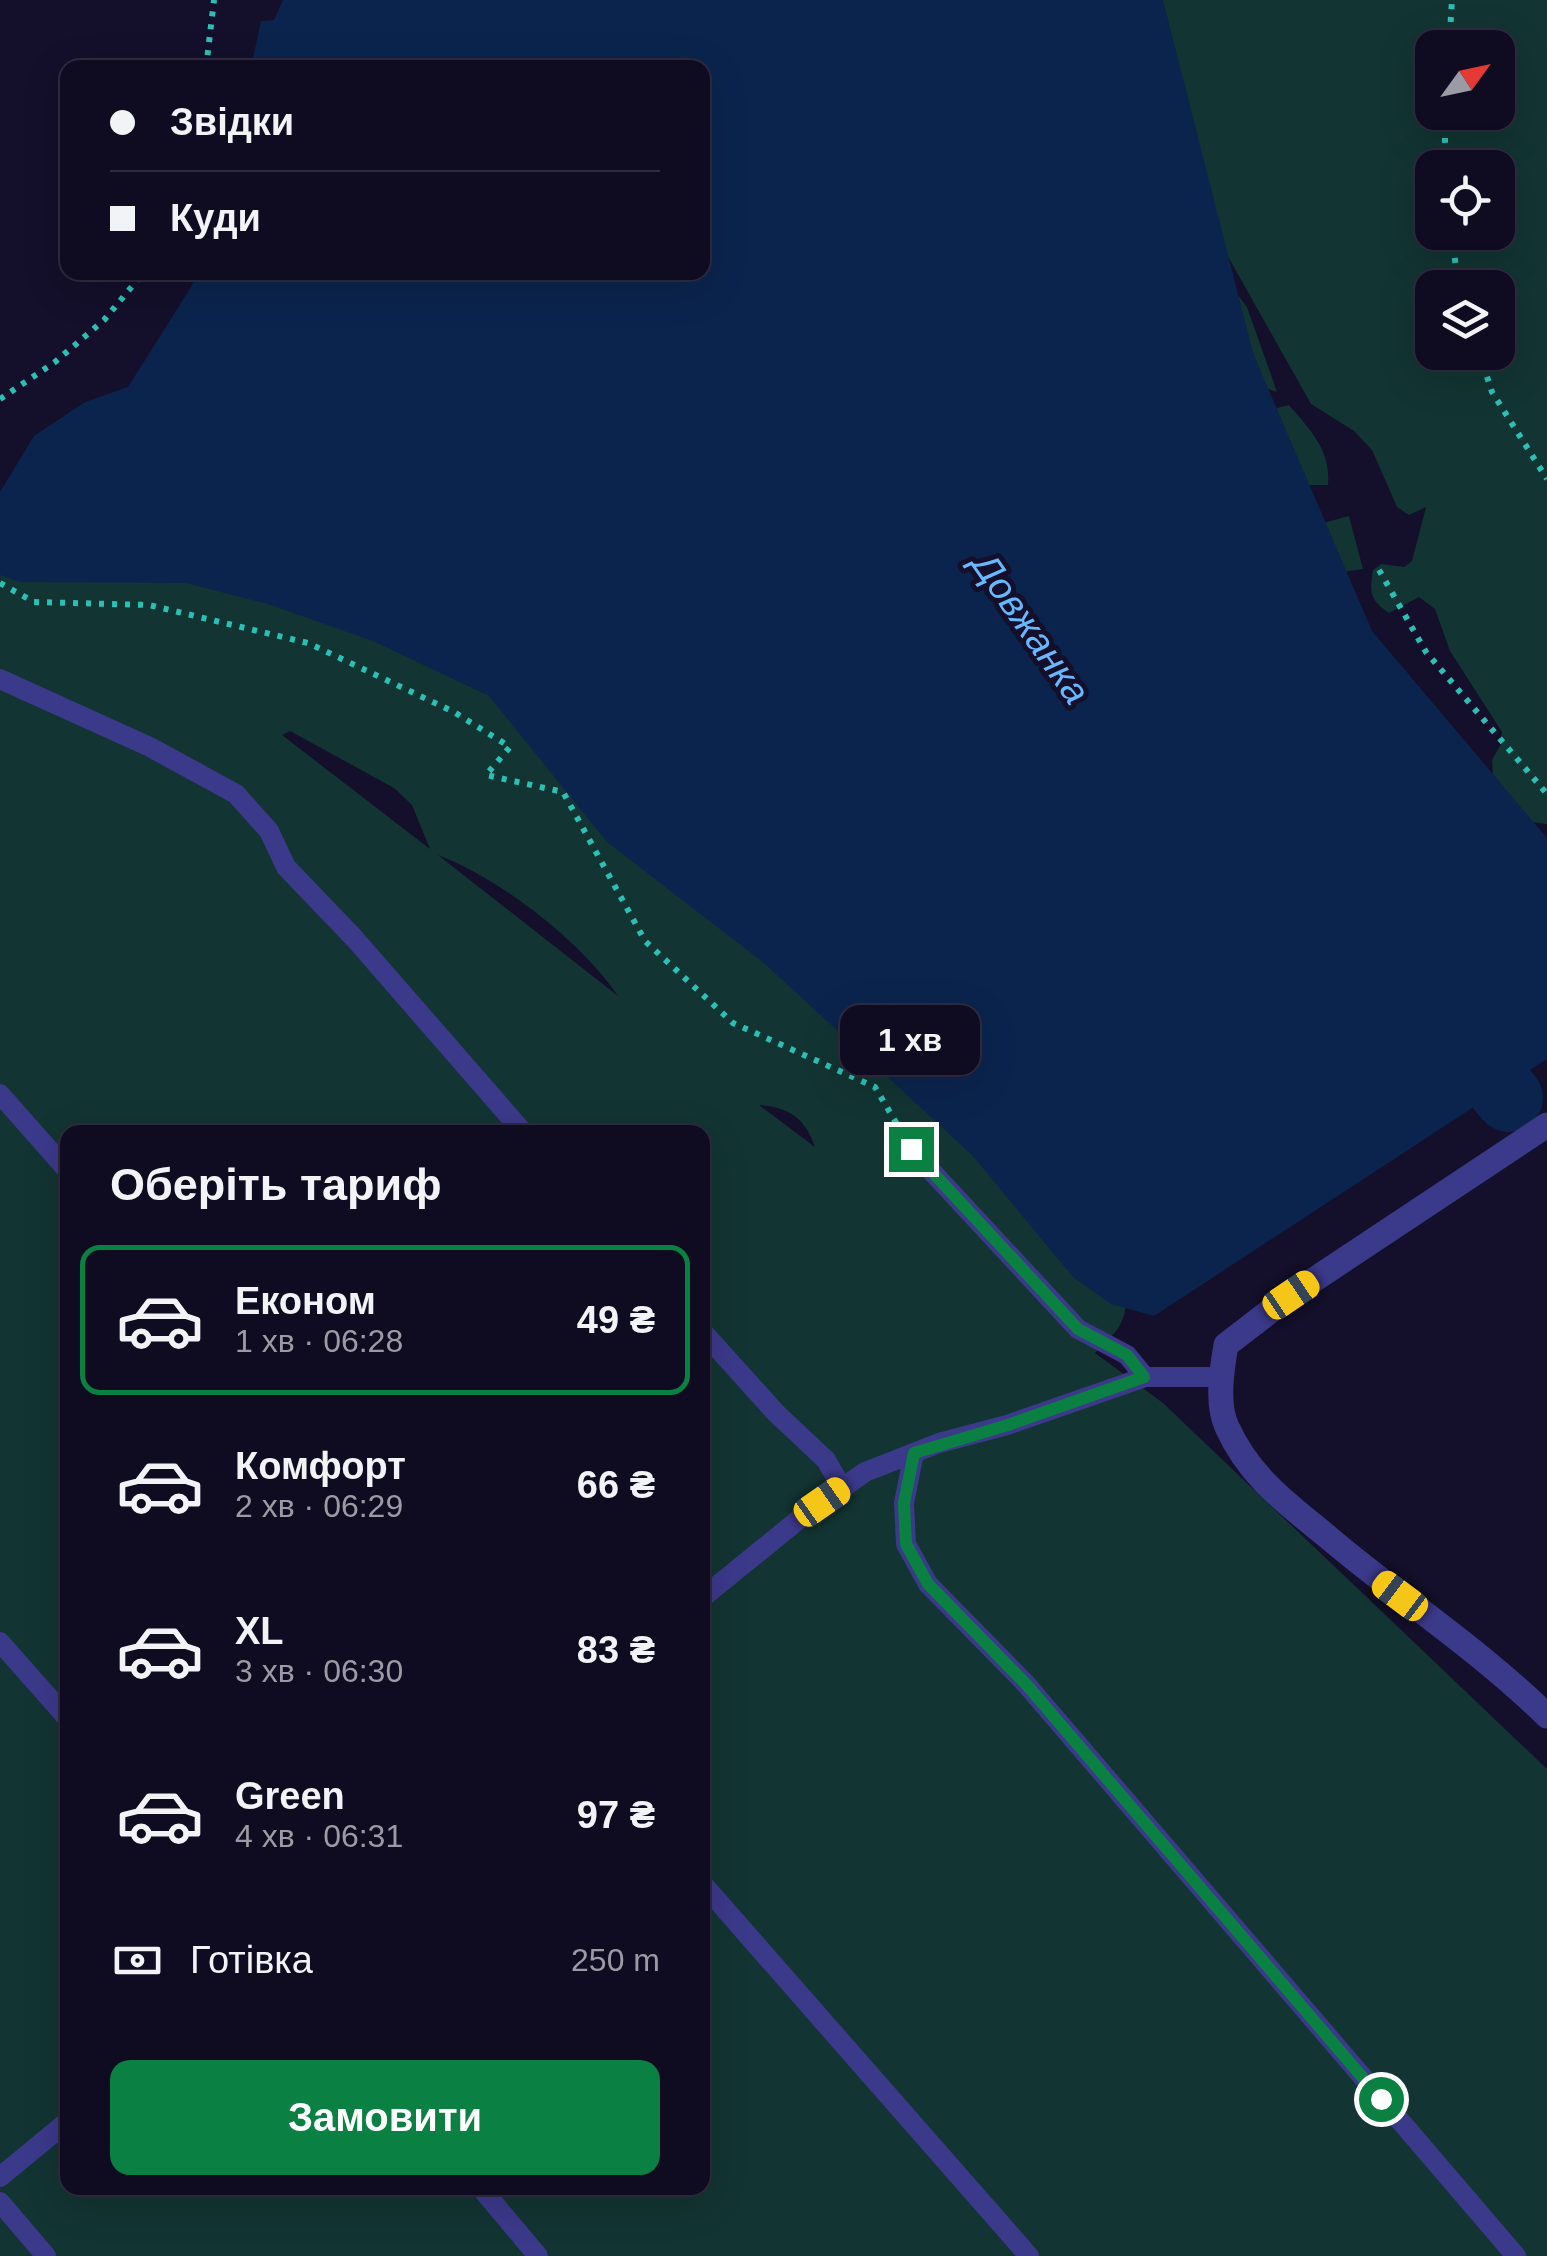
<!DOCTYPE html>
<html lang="uk">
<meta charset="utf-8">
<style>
:root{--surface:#0f0b20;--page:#1d192d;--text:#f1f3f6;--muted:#9b9ba5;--line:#2f2b3e;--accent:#0b8043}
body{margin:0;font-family:Helvetica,sans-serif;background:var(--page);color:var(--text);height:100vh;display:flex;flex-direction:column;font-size:38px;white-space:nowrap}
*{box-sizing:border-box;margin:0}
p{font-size:32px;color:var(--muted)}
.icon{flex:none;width:55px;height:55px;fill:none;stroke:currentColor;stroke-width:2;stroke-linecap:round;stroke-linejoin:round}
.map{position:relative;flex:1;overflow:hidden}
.sheet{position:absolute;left:60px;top:1125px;width:650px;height:1070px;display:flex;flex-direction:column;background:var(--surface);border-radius:20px;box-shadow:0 10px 40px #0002,0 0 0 2px var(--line)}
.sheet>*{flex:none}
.banner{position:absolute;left:60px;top:60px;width:650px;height:220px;border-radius:20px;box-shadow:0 10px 40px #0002,0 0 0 2px var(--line);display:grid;align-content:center;height:220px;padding:0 50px;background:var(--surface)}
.needle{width:65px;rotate:57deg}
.controls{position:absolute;left:1415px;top:30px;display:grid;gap:20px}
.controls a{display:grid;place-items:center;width:100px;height:100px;border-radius:20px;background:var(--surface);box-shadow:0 10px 40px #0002,0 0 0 2px var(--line);font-size:50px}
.end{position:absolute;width:45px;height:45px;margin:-22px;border:12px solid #0b8043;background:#fff;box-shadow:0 0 0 5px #fff}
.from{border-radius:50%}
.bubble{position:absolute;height:70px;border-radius:20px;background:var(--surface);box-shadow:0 10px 40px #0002,0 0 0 2px var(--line);font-size:32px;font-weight:700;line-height:70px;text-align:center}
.car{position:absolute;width:30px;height:60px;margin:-30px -15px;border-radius:12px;box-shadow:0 0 8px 2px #0007;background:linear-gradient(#f5c518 24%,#345 0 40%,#f5c518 0 76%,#345 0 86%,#f5c518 0)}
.banner b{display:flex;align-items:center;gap:35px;height:95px;font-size:38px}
.banner b+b{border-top:2px solid var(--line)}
.banner i{width:25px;height:25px;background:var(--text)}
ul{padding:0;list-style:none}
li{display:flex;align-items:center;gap:30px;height:150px;margin:0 20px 15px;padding:0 30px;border:5px solid transparent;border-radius:20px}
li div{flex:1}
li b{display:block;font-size:38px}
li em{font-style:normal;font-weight:700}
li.current{border-color:var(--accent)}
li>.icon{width:90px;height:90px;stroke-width:1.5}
h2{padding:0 50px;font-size:45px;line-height:120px}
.pay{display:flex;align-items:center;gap:25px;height:110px;padding:0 50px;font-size:38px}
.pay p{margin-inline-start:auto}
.button{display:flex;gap:20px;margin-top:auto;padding:20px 50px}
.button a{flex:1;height:115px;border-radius:20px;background:var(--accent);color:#fff;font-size:40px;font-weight:700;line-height:115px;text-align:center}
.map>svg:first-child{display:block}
.green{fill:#123432;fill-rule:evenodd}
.water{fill:#0b244d}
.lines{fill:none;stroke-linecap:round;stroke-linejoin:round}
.river{stroke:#0b244d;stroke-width:68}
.path{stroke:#2cbfb5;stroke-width:6;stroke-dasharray:5 8;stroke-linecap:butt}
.lane{stroke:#3b398a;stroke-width:20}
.street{stroke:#3b398a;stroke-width:25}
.route{stroke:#0b8043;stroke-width:12}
.labels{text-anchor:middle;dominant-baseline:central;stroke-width:10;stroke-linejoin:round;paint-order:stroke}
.water-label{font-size:38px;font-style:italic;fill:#66b9ff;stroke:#140f2a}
</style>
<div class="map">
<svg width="1547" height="2256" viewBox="0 0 1547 2256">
<rect width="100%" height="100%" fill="#140f2a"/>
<path class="green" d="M1153,0H1547V824L1530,822L1494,791L1492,760L1501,744L1502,732L1450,651L1435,609L1419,597L1389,613C1370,600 1369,593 1373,570L1381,564L1404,567L1412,561L1426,507L1409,515L1397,507L1372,450L1354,431L1311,404L1217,237ZM1432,48H1498V112H1432ZM1432,168H1498V232H1432ZM1432,288H1498V352H1432Z
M1234,290L1247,307L1277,392L1247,382Z
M1289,405C1311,431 1331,450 1328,485H1299L1269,410Z
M1349,516L1363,569L1341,572L1319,524Z
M0,534L125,551L506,673L1125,1289C1129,1321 1117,1333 1095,1353L1163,1403L1547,1769V2256H0ZM290,731L394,788L412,805L430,849L282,735ZM438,855C499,878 581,941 618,996ZM759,1105C790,1108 805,1118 815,1147ZM68,1132H702V2188H68Z"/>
<path class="water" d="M283,0H1163L1253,353L1372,631L1547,838V1059L1154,1316L1111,1304L1073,1277L972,1155L764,963L607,842L489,696L373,641L268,604L186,583L20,582L0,575V492L34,436L85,402L128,387L191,287L197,273L702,272V68L251,67L261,21L274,20Z"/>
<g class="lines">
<path class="river" d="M1438,1024L1472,1055L1509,1098"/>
<path class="path" d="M1449,48L1452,0
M206,68L214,0
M1444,112L1446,168
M1452,232L1458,288
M1479,352L1492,392L1547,479
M0,399L55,362L104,320L144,272
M1379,570L1426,652L1547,794
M0,583L34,602L149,605L308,643L454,712L510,747L486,775L563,792L645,941L733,1023L875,1087L898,1126"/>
<path class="lane" d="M0,679L150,747L236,794L269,831L286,867L355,939L523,1132
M0,1094L68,1171
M911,1149L1078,1329L1127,1355L1145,1377
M702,1331L776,1413L826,1460L842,1488
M914,1453L904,1503L906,1544L928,1584L1026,1684L1516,2256
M702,1598L803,1516L865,1472L939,1443L1007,1425L1145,1377H1221
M0,1642L68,1719
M702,1883L1029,2256
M0,2177L68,2121
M481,2188L538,2256
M0,2202L46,2256"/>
<path class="street" d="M1547,1125L1291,1295L1226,1345C1222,1369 1216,1404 1227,1427C1250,1478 1288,1504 1329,1538C1401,1599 1480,1650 1547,1716"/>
</g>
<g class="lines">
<path class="route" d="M911,1149L1078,1329L1127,1355L1144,1377L1008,1425L914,1453L904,1503L906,1544L928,1584L1026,1684L1381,2099"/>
</g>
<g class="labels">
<g class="water-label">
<text transform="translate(1031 628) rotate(55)">Довжанка</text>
</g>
</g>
</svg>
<div class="controls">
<a><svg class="needle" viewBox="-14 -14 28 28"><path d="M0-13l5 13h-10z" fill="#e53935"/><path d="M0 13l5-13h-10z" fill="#9b9ba5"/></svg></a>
<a><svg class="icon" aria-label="locate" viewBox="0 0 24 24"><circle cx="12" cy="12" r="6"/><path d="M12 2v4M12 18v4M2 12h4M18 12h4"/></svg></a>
<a><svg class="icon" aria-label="layers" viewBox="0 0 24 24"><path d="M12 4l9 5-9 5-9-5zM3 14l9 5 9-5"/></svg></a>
</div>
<i class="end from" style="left:1381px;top:2099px"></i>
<i class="end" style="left:911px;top:1149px"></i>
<div class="bubble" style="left:840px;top:1005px;width:140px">1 хв</div>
<i class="car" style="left:1291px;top:1295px;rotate:56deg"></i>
<i class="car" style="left:822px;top:1502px;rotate:55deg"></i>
<i class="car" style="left:1400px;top:1596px;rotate:307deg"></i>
<div class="banner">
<b><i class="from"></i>Звідки</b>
<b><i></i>Куди</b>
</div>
<section class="sheet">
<h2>Оберіть тариф</h2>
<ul>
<li class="current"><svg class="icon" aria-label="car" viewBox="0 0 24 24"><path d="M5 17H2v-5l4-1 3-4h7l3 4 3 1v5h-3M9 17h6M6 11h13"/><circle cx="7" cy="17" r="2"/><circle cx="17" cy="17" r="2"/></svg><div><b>Економ</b><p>1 хв · 06:28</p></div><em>49 ₴</em></li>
<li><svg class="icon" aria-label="car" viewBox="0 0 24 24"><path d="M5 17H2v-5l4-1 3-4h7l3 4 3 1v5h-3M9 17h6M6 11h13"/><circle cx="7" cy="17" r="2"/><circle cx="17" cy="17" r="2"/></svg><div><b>Комфорт</b><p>2 хв · 06:29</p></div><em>66 ₴</em></li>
<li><svg class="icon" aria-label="car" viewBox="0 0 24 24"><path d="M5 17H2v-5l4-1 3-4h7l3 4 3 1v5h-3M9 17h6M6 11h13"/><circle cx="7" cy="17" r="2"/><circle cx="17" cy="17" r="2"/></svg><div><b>XL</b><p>3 хв · 06:30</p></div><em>83 ₴</em></li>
<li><svg class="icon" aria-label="car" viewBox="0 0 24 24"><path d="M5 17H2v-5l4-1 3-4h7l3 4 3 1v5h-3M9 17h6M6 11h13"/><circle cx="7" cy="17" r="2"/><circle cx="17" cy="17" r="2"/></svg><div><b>Green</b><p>4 хв · 06:31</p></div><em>97 ₴</em></li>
</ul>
<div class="pay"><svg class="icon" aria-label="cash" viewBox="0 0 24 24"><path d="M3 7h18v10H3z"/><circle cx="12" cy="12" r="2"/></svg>Готівка<p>250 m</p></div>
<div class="button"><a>Замовити</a></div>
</section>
</div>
